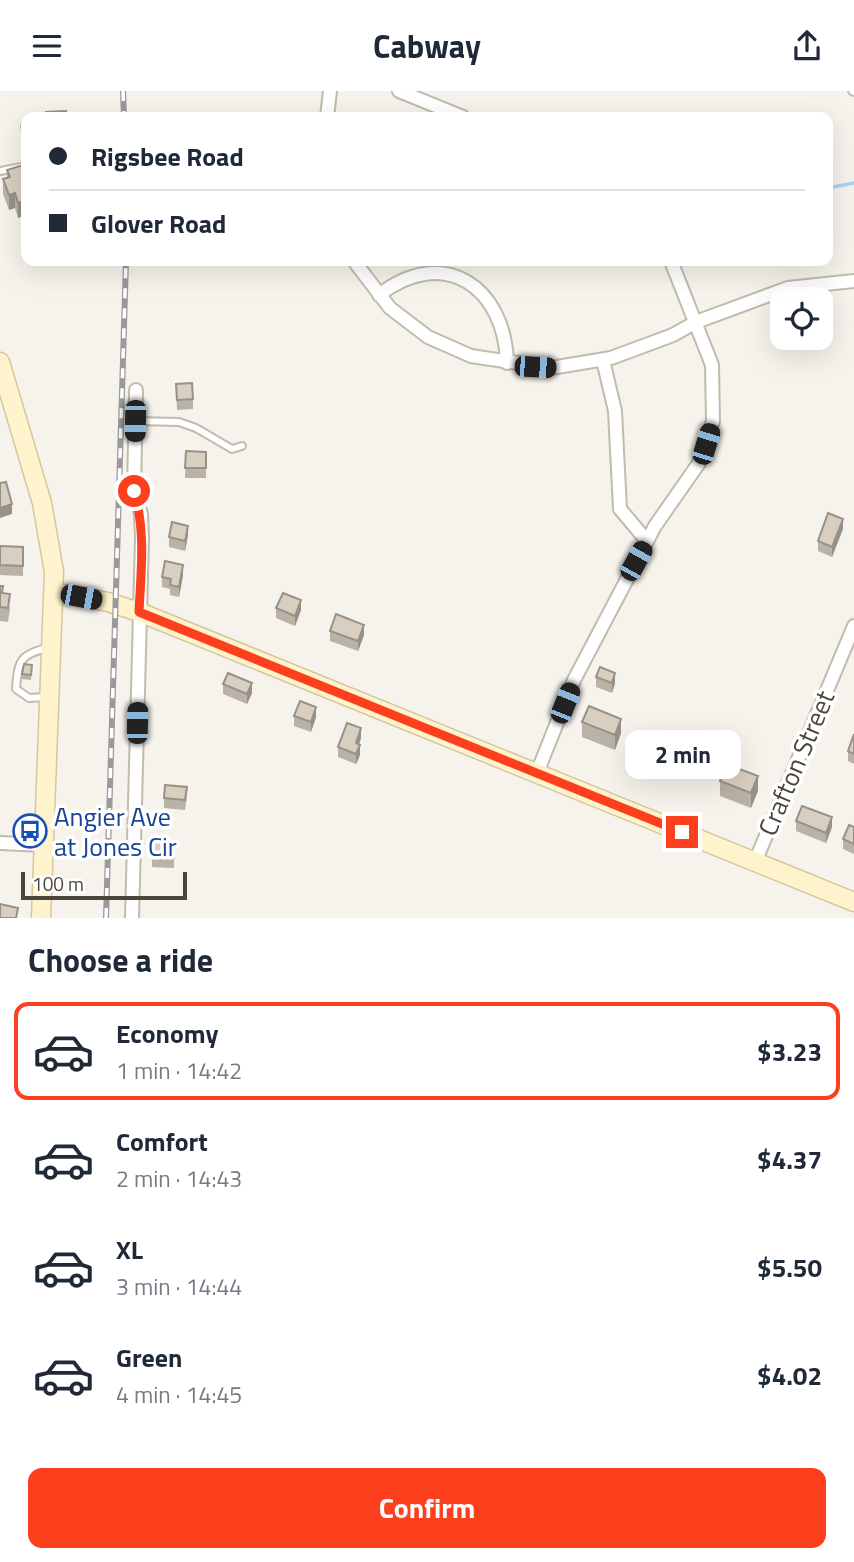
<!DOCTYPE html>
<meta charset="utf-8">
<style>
:root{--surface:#fff;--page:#f6f6f7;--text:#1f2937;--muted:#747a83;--line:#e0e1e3;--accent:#fc3f1d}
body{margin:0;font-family:"Titillium Web",sans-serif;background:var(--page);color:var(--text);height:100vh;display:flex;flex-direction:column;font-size:26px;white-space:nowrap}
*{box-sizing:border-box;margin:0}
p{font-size:23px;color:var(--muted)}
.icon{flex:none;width:38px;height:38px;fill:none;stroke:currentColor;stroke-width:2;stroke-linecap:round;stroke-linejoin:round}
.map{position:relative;height:827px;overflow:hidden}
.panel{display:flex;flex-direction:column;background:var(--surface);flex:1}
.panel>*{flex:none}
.guide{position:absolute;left:21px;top:21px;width:812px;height:154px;border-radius:14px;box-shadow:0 7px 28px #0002;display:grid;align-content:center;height:154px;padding:0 28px;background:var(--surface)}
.controls{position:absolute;left:770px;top:196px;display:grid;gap:14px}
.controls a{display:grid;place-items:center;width:63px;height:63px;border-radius:14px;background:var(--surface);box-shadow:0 7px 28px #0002;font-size:35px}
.scale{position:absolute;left:21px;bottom:18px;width:166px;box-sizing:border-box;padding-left:7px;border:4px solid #4b4439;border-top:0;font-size:19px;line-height:24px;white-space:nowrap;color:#4b4439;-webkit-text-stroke:5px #fff;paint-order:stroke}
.end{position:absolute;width:32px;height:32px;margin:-16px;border:9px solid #fc3f1d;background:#fff;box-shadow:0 0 0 4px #fff}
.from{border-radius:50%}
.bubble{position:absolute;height:49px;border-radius:14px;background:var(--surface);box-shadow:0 7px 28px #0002;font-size:23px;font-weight:700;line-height:49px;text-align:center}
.car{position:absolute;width:21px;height:42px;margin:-21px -10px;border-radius:9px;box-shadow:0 0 5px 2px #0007;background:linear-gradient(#222 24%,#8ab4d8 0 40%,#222 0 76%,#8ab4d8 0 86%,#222 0)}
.guide b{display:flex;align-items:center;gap:24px;height:66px;font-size:26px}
.guide b+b{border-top:2px solid var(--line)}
.guide i{width:18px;height:18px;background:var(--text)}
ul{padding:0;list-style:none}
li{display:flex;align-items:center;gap:21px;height:98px;margin:0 14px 10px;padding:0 14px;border:4px solid transparent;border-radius:14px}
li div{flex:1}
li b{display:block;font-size:26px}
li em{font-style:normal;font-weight:700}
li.on{border-color:var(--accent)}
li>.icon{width:63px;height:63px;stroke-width:1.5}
h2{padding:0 28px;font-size:32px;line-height:84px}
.action{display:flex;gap:14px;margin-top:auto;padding:14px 28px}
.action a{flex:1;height:80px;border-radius:14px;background:var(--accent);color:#fff;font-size:28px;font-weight:700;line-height:80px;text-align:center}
header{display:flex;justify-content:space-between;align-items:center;height:91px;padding:0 28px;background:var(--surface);font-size:32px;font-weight:700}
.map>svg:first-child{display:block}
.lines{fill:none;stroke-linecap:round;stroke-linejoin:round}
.stream{stroke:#a9d4f2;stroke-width:3.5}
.lane-casing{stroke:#c2bbae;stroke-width:10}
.street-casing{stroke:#c2bbae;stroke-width:16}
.secondary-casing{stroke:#d6c79b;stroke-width:21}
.lane{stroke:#fff;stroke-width:6}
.street{stroke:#fff;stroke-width:12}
.secondary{stroke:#fff3cd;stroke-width:18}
.rail-casing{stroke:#9a9a9a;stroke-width:6}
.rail{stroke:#fff;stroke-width:3.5;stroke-dasharray:10;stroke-linecap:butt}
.wall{fill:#bab2a6}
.shaded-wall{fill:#979187}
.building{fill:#d8cfc1;stroke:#979187;stroke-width:2}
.route{stroke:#fc3f1d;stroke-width:9}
.labels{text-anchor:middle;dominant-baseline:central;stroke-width:7;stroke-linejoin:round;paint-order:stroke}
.street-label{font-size:26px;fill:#4b4439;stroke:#fff}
.transit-label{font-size:26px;fill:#164399;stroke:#fff;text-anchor:start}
</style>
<header><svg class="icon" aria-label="menu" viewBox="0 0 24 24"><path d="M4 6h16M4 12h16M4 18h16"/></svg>Cabway<svg class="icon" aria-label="share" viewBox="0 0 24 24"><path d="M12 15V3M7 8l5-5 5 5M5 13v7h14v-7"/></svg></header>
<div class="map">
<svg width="854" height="827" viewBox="0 0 854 827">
<rect width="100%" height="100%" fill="#f6f3ec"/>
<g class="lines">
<path class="stream" d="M828,97L854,92"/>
<defs>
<path id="lane" d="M852,0L854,1
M25,35L26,41
M0,80L26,75
M136,330L179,331L196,337L232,358L242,355
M48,606L29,607L16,598C18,567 21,564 50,556"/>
<path id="street" d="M399,0L463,26
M327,26L330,0
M354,170L390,217L428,246L471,265L551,277L611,267L673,244L696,231L788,197L854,190
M379,204C443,154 505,195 507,272
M603,269L615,320L620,418L647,450
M537,682L574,589L655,435L699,372L713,330L712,274L671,170
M0,752L44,754
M755,771L854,535
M132,827L142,447L141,423L134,400L136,299"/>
<path id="secondary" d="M0,271L42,412L54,481L41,827
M54,501L108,511L139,521L854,811"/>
</defs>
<use href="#lane" class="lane-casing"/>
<use href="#street" class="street-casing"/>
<use href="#secondary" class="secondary-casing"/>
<use href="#lane" class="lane"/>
<use href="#street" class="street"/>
<use href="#secondary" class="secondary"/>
<defs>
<path id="rail" d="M123,0L124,26
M106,827L126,170"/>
</defs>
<use href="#rail" class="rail-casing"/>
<use href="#rail" class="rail"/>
</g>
<path class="wall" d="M26,73L18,127L15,117L9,119L3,103V88L7,87V79Z
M176,293L193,308V318L177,319Z
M186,360L206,361V387H185Z
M843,438L832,466L818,460V450Z
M188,444L185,460L169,456V446Z
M0,455L23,456V485L0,484Z
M183,484L179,506L170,504V498L162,496V486Z
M0,495L10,517L8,531L0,530Z
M276,517L301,519L295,535L276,527Z
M330,540L364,544L358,560L330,550Z
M32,574L31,589L22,588V583Z
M596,586L615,592L612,602L596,596Z
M223,593L252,602L247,613L223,603Z
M294,625L316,626L311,641L294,635Z
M582,631L621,642L615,659L582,646Z
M854,643V673L848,670V660Z
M361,647L359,654L360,664L356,673L338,666V656Z
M720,690L758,700L751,717L720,705Z
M187,706L185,719L164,717V707Z
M796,730L832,736L826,752L796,740Z
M854,736V763L843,758V748Z
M152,750L174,751V777L152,776Z"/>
<path class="shaded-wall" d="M15,102V117L9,119V104Z
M26,109V124L18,127V112Z
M12,413V423L0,427V417Z
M843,428V438L832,466V456Z
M188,435V444L185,460V450Z
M183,474V484L179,506V496Z
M301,509V519L295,535V525Z
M364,534V544L358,560V550Z
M615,582V592L612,602V592Z
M252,592V602L247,613V603Z
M316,616V626L311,641V631Z
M621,628V642L615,659V644Z
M361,637V647L356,662V652Z
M360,654V664L356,673V663Z
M758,685V700L751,717V702Z
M832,726V736L826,752V742Z"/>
<path class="building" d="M66,20V26H46V21Z
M26,73V109L18,112L15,102L9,104L3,88L10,86L7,79Z
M192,292L193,308L177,309L176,293Z
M186,360L206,361V377H185Z
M6,391L12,413L0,417V392Z
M828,422L843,428L832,456L818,450Z
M172,431L188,435L185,450L169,446Z
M0,455L23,456V475L0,474Z
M165,470L183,474L179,496L170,494L171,488L162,486Z
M0,495H3L2,502L10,503L8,517L0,516Z
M283,502L301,509L295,525L276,517Z
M336,523L364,534L358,550L330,540Z
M24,573L32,574L31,584L22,583Z
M600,576L615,582L612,592L596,586Z
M228,582L252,592L247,603L223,593Z
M300,610L316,616L311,631L294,625Z
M589,615L621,628L615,644L582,631Z
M347,632L361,637L356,652L360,654L356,663L338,656Z
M854,643V663L848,660Z
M726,673L758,685L751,702L720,690Z
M165,694L187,696L185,709L164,707Z
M802,715L832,726L826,742L796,730Z
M849,734L854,736V753L843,748Z
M152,750L174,751V767L152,766Z
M0,813L18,817L16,827H0Z"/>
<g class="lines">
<path class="route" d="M134,400C146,440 141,480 139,521L682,741"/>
</g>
<defs>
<symbol id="bus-ring" viewBox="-11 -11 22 22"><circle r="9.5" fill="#fff" stroke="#1a4fb4" stroke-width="1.5"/><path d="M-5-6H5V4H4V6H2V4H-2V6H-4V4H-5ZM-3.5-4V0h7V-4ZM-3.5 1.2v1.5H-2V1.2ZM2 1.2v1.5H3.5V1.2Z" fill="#1a4fb4"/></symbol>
</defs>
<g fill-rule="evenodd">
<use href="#bus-ring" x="11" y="721" width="38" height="38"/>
</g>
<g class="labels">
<g class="street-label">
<text transform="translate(796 672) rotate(-67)">Crafton Street</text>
</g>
<g class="transit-label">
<text x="54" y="725">Angier Ave<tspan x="54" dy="30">at Jones Cir</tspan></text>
</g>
</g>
</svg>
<div class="controls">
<a><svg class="icon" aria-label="locate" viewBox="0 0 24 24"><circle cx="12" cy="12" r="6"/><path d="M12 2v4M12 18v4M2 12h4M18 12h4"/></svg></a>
</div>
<div class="scale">100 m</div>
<i class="end from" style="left:134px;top:400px"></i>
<i class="end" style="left:682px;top:741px"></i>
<div class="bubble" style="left:625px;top:639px;width:116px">2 min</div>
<i class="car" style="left:535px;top:276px;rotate:93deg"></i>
<i class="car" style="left:135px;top:330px;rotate:181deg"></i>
<i class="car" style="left:706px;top:353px;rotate:17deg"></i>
<i class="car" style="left:636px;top:470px;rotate:29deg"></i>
<i class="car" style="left:81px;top:506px;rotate:101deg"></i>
<i class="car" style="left:565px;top:612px;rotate:22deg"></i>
<i class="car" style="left:137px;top:632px;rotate:1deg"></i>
<div class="guide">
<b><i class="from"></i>Rigsbee Road</b>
<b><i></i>Glover Road</b>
</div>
</div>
<section class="panel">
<h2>Choose a ride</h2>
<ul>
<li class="on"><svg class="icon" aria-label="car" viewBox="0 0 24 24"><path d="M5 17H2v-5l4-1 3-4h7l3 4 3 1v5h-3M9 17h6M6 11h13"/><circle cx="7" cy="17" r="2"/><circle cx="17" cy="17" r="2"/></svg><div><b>Economy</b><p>1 min · 14:42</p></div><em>$3.23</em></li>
<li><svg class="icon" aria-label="car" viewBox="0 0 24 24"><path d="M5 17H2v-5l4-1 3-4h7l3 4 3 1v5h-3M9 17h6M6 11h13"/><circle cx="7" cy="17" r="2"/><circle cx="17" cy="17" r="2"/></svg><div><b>Comfort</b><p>2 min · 14:43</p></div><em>$4.37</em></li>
<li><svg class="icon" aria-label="car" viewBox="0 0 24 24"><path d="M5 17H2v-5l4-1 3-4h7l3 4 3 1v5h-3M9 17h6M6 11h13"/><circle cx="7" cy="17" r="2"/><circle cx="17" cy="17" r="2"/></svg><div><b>XL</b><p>3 min · 14:44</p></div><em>$5.50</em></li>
<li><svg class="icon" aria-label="car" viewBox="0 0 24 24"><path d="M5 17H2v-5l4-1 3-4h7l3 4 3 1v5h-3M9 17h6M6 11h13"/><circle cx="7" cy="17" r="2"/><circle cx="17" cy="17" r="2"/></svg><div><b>Green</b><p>4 min · 14:45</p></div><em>$4.02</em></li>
</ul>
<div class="action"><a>Confirm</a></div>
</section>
